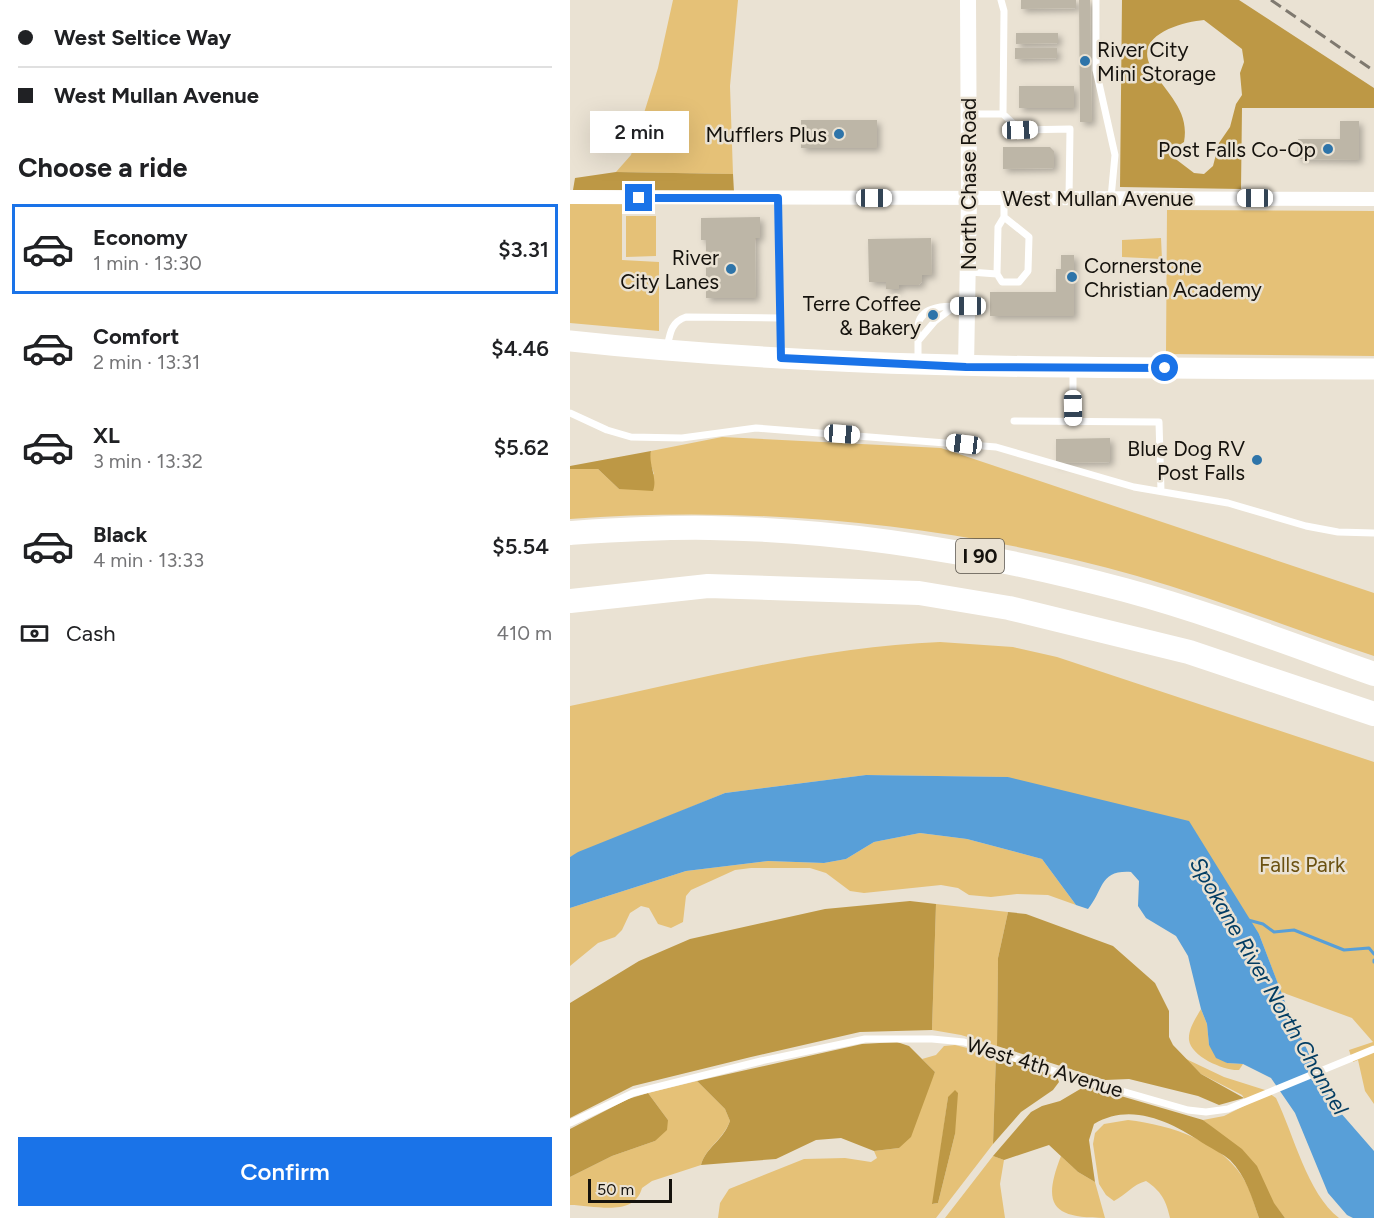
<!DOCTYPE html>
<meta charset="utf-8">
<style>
:root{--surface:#fff;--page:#f6f6f6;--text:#202124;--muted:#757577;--line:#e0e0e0;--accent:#1a73e8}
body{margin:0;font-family:Figtree,sans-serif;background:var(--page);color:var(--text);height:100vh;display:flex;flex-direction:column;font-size:22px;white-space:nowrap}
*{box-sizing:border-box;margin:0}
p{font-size:20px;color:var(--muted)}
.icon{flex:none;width:33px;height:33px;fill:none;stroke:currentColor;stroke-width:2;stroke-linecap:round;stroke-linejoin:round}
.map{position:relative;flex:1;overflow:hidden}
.panel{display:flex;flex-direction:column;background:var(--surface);width:570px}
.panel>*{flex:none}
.hud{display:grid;align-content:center;height:132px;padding:0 18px;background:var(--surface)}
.scale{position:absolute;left:18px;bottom:15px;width:84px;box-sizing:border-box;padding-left:6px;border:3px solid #15120d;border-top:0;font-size:16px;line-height:21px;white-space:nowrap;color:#15120d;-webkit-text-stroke:4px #eae2d3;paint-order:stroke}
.end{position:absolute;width:27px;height:27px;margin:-14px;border:8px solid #1a73e8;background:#fff;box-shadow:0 0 0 3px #fff}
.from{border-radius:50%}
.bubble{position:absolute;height:42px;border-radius:0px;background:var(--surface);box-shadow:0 6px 24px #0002;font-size:20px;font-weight:600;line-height:42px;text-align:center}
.car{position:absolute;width:18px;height:36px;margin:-18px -9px;border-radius:8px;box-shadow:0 0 4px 2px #0007;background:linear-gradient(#fff 24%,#345 0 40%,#fff 0 76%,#345 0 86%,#fff 0)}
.hud b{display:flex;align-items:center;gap:21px;height:57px;font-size:22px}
.hud b+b{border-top:2px solid var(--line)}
.hud i{width:15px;height:15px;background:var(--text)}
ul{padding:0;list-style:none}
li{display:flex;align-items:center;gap:18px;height:90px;margin:0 12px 9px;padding:0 6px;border:3px solid transparent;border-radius:0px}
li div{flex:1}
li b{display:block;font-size:22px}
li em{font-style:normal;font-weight:600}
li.selected{border-color:var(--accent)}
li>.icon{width:54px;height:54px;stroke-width:1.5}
h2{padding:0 18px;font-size:27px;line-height:72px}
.pay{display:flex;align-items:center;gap:15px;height:66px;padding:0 18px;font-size:22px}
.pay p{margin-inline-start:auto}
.button{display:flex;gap:12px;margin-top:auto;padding:12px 18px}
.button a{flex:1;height:69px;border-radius:0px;background:var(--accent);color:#fff;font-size:24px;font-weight:600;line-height:69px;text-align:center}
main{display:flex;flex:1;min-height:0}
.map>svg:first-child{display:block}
.green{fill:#e5c177;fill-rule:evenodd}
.forest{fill:#bd9845;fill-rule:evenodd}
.water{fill:#589fd8}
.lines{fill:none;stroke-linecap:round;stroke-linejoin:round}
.stream{stroke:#589fd8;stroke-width:3}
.building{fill:#bdb6a7;filter:url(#shadow)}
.service{stroke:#fff;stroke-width:7}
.minor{stroke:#fff;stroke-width:14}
.tertiary{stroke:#fff;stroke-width:16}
.primary{stroke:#fff;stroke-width:21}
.motorway{stroke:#fff;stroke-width:24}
.rail{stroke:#7f796f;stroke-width:3;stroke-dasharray:12 6;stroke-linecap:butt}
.route{stroke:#1a73e8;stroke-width:8}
.poi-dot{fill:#2e74a9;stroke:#eae2d3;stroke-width:2}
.labels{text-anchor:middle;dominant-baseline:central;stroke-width:5;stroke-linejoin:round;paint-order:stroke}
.shield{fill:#eae2d3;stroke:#555048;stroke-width:1.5}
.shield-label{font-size:20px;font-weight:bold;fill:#15120d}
.poi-label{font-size:21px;fill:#15120d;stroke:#eae2d3;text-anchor:end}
.street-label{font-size:21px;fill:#15120d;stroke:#eae2d3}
.park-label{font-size:21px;fill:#6b5111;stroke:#eae2d3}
.water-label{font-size:22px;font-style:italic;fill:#033d63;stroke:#eae2d3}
</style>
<main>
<section class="panel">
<div class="hud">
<b><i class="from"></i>West Seltice Way</b>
<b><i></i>West Mullan Avenue</b>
</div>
<h2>Choose a ride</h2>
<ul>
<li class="selected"><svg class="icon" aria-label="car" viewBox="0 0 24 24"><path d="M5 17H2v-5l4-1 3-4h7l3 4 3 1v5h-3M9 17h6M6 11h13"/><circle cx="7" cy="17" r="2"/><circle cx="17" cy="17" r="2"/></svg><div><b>Economy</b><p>1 min · 13:30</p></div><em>$3.31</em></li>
<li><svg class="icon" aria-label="car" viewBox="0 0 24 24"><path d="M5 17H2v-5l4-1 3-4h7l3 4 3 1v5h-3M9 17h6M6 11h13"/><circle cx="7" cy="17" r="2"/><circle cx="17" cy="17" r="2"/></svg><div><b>Comfort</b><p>2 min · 13:31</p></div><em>$4.46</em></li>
<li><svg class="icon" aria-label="car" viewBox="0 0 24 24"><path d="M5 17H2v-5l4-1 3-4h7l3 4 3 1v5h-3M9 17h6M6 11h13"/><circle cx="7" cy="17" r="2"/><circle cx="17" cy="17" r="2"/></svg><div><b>XL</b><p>3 min · 13:32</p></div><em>$5.62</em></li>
<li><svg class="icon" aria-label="car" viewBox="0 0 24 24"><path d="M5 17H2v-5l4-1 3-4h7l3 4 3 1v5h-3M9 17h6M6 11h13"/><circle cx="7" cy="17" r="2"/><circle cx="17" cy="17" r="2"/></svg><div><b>Black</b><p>4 min · 13:33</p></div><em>$5.54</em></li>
</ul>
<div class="pay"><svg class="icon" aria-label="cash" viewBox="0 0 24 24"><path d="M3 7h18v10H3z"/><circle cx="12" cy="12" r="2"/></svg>Cash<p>410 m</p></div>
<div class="button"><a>Confirm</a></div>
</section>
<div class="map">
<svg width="804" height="1218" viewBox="0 0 804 1218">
<defs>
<filter id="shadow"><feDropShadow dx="3.5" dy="3.5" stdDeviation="3" flood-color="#0004"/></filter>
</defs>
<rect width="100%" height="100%" fill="#eae2d3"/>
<path class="green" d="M103,0H168L160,86L163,174L46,172L61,155L88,68Z
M0,201H52V260L89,262V331L0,323Z
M597,210L804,211V356L596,354Z
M56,216H86V256L56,257Z
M591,238L592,259L552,257V240Z
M152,437L371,448L804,593V656C725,630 647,599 567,576C384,524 190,505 0,519V469H28L49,489L84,474L79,459L81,451Z
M370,642L443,647L487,657L804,762V1104L795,1091L788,1060L783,1062L779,1050L803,1042L782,1018L711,992L689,934L438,777L296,775L155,793L0,857V706C122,681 245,647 370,642Z
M350,833L397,839L472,859L506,905L478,895L447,894L421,897L399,895L388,888L371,885L294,893L280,891L256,873L240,868H181L165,870L121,890L116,896L113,922L101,928L88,924L79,908L71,906L60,913L52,930L45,937L28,943L0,966V908L116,871L198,861L254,863L276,859L304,842Z
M366,904L438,912L428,958L427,1046L391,1035L362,1030Z
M631,1009L637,1024L639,1045L657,1063L673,1064L669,1070C655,1071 621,1057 619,1040C618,1029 626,1018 631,1009Z
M385,1045L426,1055L423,1144L366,1218H148L150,1203L159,1189L234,1159L275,1158L301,1162L307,1158L304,1151L329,1148L365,1072L352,1059L366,1055L374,1046ZM378,1097L385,1134L368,1203L363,1204Z
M614,1058L654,1077L695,1090L706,1098C724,1135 737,1193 769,1218H715L649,1133L633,1120L654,1116L678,1104L672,1095L631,1074Z
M127,1081L155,1109L160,1121C152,1141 136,1147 131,1165L82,1181L72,1188C64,1218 24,1205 0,1205V1177L42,1156L85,1141L98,1120L78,1093Z
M558,1120C601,1125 655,1142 676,1183C682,1194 685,1207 689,1218H600C596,1200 591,1191 576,1181C562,1185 557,1194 544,1201L536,1195L529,1184L523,1144L525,1133L534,1124Z
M423,1156L434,1160L430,1184L435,1218H375Z
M491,1156L508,1172L525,1182L535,1218C484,1218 471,1207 491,1156Z"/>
<path class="forest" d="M552,0H669L804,88V108H672L671,189L550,187ZM634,20L672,49L674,62L670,73L672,95L666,104L660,127L649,143L643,166L634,174L624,173L603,157V149L614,142C620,109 595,93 581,67C563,35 612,22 634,20Z
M46,172L163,174L164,192L3,190L5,178Z
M81,451C78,465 88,477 83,491L49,489L28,469H0V466Z
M340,901L366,904L362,1030L290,1032L181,1057L63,1086L0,1118V1003L69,961L120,939L255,909Z
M438,912L456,914L543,946L585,983L599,1011V1037L603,1045L631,1074L674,1098L649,1105L628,1096L559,1079L535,1080L427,1046L428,958Z
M327,1042L339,1046L365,1072L341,1137L329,1148L304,1151L271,1138L246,1140L206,1159L131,1165C136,1147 153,1141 160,1121L155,1109L127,1081L292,1044Z
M426,1055L487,1077L489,1082L483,1090L451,1112L423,1144Z
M520,1087L633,1120L672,1149L687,1166L704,1203L715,1218H689C682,1198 676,1176 660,1160C653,1154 644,1150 636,1145C603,1123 562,1101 524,1124L519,1140L525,1182L508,1172L479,1145L434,1160L423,1156L461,1112L472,1106L490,1101L512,1088Z
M385,1090L388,1093L385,1134L368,1203L362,1204L378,1097Z
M78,1093L98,1120L97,1130L85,1141L42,1156L0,1177V1129L58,1099Z"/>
<path class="water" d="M296,775L438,777L619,821L689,934L718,1010L763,1104L804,1151V1218H783L777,1215L758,1193L725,1113L701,1078L673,1064L657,1063L646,1058L639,1045L637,1024L631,1009L618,956L606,936L576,918L568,906L569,881L561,872C529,870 534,890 518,909L506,905L472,859L397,839L350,833L304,842L276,859L254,863L198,861L116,871L0,908V857L8,852L155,793Z"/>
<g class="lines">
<path class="stream" d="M678,920L693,924L704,932L724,930L774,950L799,948L804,954
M804,960V962"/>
</g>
<path class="building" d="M451,0H506V8L451,9Z
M509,0H520L522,122H510Z
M446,33H488V43L446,44Z
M445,48H487V58L445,59Z
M449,86H504V108H449Z
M231,120H307V148H231Z
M770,121H789V160L727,159L728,139H770Z
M433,147H480L484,151V168L433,169Z
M190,217V238H185L186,298H136V240H131V218Z
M361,238L362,275H352V282L349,285H329V289H316V282H299L298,239Z
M491,255H504V316H420V292H486V269H491Z
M540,438V462L486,463V439Z"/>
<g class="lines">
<path class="service" d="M431,0L434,11L433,114
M526,0V70L545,155L541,198
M400,114H433L450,130L500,129L499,198
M208,198L211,356
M434,198V217L428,227L427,274L432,282H449L458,271L459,237L434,217
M400,272L427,274
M385,306L365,321L348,341C342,304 371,306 398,306
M97,348C100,333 101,322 116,317L210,318
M348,362V341
M503,370V421
M0,413L37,430L61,437L112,438L186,428L426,447L564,487L658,503L736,526L768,532L804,533
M444,421L589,422L591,491
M0,1123L63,1093L191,1061L295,1039H362L394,1042L503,1077L618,1110L636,1112L658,1109L804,1049"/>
<path class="minor" d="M0,197L804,199"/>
<path class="tertiary" d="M396,367L399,198L398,0"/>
<path class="primary" d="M0,341C267,370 536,368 804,369"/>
<path class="motorway" d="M0,533C47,530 93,527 140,528C281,530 420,554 555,590C640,613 722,645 804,674
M0,601L138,586L349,593L439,608L619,652L804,714"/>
<path class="rail" d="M701,0L804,71"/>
</g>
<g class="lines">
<path class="route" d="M69,198H208L211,358L396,367L595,368"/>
</g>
<g class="poi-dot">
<circle cx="515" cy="61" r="6"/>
<circle cx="269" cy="134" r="6"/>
<circle cx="758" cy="149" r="6"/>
<circle cx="161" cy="269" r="6"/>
<circle cx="502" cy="277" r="6"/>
<circle cx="363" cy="315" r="6"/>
<circle cx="687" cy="460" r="6"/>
</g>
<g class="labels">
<rect class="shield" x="386" y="539" width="48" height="34" rx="4.5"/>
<g class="shield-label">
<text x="410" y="556">I 90</text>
</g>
<g class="poi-label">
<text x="527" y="49" text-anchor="start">River City<tspan x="527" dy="24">Mini Storage</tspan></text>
<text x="257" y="134">Mufflers Plus</text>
<text x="746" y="149">Post Falls Co-Op</text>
<text x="149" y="257">River<tspan x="149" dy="24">City Lanes</tspan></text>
<text x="514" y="265" text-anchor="start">Cornerstone<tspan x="514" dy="24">Christian Academy</tspan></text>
<text x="351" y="303">Terre Coffee<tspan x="351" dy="24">&amp; Bakery</tspan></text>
<text x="675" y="448">Blue Dog RV<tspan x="675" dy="24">Post Falls</tspan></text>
</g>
<g class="street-label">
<text transform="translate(398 184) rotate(-90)">North Chase Road</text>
<text x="528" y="198">West Mullan Avenue</text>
<text transform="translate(475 1067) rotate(17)">West 4th Avenue</text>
</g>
<g class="park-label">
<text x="732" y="864">Falls Park</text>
</g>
<g class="water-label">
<text transform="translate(699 986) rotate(60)">Spokane River North Channel</text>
</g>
</g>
</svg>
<div class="scale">50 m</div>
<i class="end from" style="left:595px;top:368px"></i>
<i class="end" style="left:69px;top:198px"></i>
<div class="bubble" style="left:20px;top:111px;width:99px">2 min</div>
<i class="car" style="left:450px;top:130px;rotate:88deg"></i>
<i class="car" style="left:304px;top:198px;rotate:90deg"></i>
<i class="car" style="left:685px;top:198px;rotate:270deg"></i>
<i class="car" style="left:398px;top:306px;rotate:270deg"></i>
<i class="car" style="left:503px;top:408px;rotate:179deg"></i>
<i class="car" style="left:272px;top:434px;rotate:94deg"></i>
<i class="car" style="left:394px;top:444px;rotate:277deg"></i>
</div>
</main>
